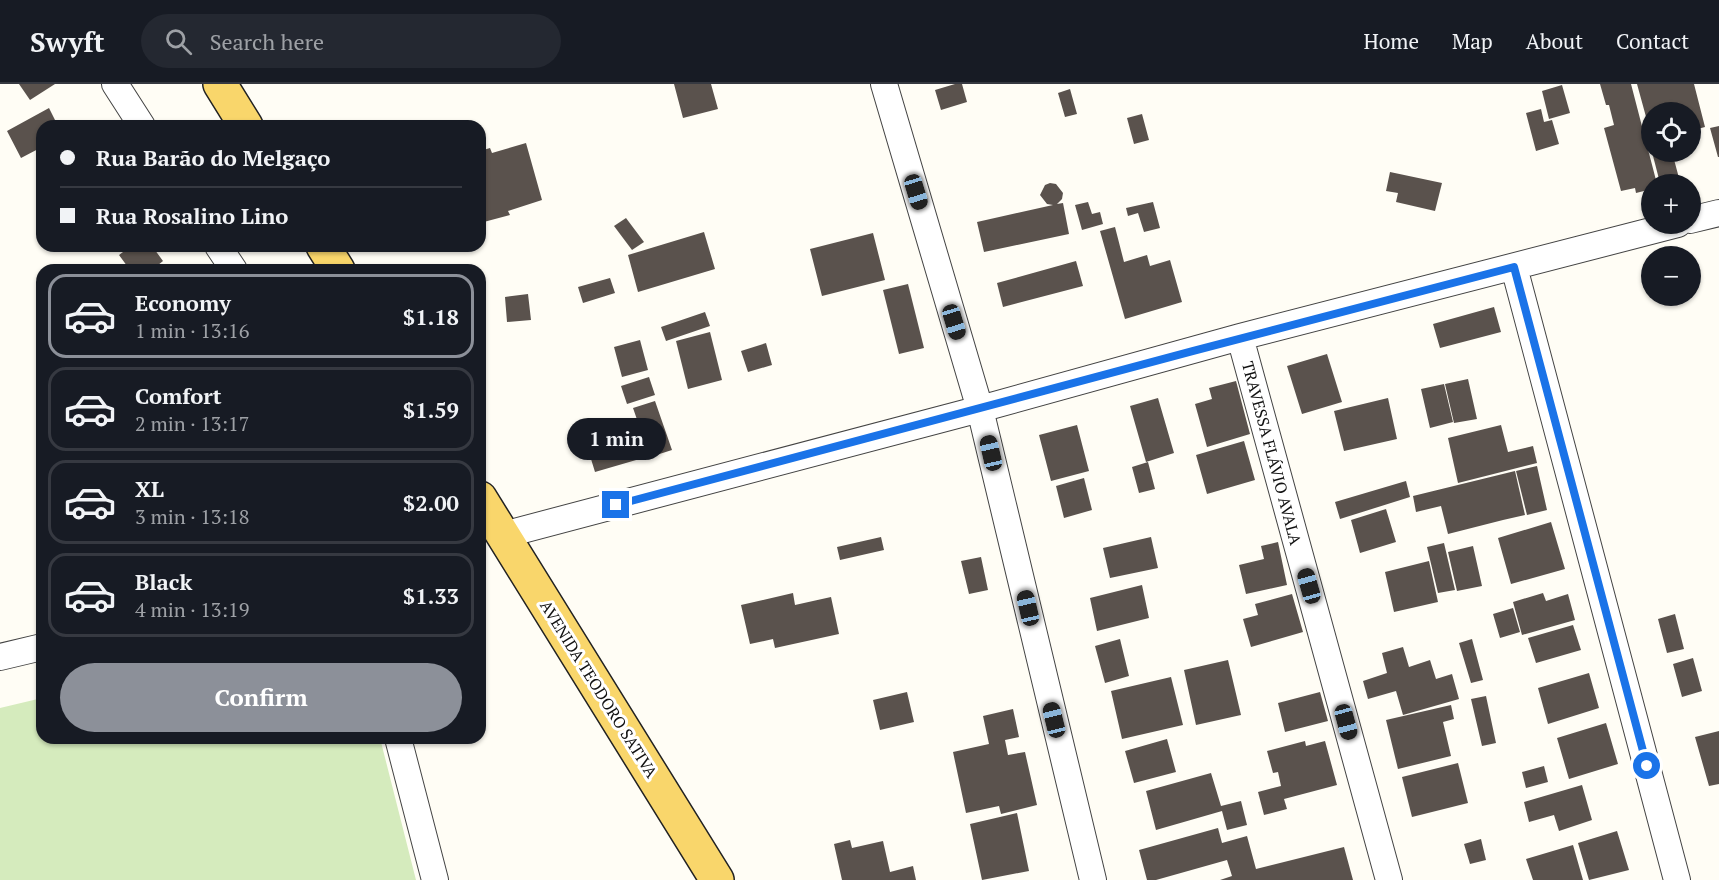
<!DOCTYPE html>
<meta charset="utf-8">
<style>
:root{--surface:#171b24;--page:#242831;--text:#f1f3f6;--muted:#9ea1a6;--line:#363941;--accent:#8c9099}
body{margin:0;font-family:"PT Serif",serif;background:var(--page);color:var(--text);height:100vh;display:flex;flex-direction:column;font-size:22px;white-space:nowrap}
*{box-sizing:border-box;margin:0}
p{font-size:20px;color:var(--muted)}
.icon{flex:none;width:33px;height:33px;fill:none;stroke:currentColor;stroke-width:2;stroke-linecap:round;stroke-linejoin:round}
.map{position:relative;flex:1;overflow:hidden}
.panel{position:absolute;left:36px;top:180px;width:450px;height:480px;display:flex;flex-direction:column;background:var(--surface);border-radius:18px;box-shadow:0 2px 4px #0004}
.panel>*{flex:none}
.banner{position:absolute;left:36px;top:36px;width:450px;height:132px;border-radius:18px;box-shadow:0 2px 4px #0004;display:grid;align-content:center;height:132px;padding:0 24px;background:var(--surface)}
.controls{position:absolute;left:1641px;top:18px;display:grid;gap:12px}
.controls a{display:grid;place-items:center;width:60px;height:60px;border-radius:50%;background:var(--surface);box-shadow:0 2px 4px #0004;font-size:30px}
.end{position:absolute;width:27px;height:27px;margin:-14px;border:8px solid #1a73e8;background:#fff;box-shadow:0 0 0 3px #fff}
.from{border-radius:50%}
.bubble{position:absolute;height:42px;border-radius:21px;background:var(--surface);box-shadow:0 2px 4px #0004;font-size:20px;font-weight:700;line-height:42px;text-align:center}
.car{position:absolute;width:18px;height:36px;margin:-18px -9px;border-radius:8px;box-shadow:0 0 4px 2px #0007;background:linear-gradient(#222 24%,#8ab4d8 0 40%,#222 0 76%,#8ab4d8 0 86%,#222 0)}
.banner b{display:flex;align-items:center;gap:21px;height:57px;font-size:22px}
.banner b+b{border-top:2px solid var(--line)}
.banner i{width:15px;height:15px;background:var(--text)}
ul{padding:10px 0 0;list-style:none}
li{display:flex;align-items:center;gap:18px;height:84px;margin:0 12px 9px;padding:0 12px;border:3px solid var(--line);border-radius:18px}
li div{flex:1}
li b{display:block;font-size:22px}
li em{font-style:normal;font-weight:700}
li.selected{border-color:var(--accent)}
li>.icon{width:54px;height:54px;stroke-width:1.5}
.cta{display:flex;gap:12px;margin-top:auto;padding:12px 24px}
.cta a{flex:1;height:69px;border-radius:36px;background:var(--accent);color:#fff;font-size:24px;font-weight:700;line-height:69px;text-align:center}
header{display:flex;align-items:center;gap:36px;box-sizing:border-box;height:84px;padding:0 30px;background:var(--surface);border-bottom:2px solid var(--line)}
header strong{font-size:28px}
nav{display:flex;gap:33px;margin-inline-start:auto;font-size:21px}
.search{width:420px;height:54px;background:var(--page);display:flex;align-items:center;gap:15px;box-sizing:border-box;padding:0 21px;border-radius:33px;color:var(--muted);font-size:22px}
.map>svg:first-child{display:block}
.green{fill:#d5ebbd}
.building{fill:#5a524d}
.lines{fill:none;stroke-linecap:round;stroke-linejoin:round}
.street-casing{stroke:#444;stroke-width:28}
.primary-casing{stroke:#222;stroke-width:36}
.street{stroke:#fff;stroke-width:26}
.primary{stroke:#f9d66b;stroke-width:33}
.route{stroke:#1a73e8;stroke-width:8}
.labels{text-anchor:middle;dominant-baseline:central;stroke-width:6;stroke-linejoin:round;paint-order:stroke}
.street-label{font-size:16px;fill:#111;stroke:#fff}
</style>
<header>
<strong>Swyft</strong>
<div class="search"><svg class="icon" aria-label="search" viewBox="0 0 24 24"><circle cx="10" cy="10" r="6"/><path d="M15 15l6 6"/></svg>Search here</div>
<nav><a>Home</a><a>Map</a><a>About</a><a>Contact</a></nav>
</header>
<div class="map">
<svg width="1719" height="796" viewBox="0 0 1719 796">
<rect width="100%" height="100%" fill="#fffdf5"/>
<path class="green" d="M42,614V654H380L416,796H0V624Z"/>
<path class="building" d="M19,0H55L30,16Z
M674,0H711L718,25L683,34Z
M955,0H962L967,18L941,26L935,6Z
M1600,0H1631L1657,100H1652V105L1636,109L1635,104L1621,107L1604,44L1614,41L1609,21H1606Z
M1637,0H1694L1705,43L1690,47V28H1652L1651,51Z
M1562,1L1570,29L1549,35L1542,7Z
M1070,5L1077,30L1065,33L1058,9Z
M49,24L58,42H42V63L21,74L7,47Z
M1541,25L1544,38L1552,36L1559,60L1536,67L1526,29Z
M1142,30L1149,56L1134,60L1127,34Z
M1719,42V73H1718L1710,44Z
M526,59L542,116L508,127L510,131L480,139V67L490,64L492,69Z
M1652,68H1672L1679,94L1660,99Z
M1390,88L1442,99L1435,127L1396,118L1398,109L1386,107Z
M1050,99L1056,100L1063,109L1062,115L1057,120L1063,119L1069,150L984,168L977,138L1053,121L1047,120L1040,111L1045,101Z
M1088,118L1092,130L1100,128L1103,140L1082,146L1075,121Z
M1153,118L1160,144L1144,148L1138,129L1128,132L1126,124Z
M626,134L644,158L632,166L614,142Z
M1115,143L1124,178L1147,171L1150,182L1170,176L1182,218L1125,235L1100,147Z
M704,148L715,185L638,208L628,171Z
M873,149L885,196L822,212L810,165Z
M131,162H152L163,177L152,186H130L119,171Z
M1076,177L1083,202L1003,223L997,199Z
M610,194L615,209L583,219L578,203Z
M908,200L924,264L899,270L883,206Z
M528,210L531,236L507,238L505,213Z
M1494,223L1501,248L1440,264L1433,240Z
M705,228L710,242L666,257L661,243Z
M710,248L722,296L688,305L676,257Z
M640,256L648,286L622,293L614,263Z
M766,259L772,281L748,288L741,267Z
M1327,270L1342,318L1302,330L1287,282Z
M649,293L655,311L627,320L621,302Z
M1468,295L1477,335L1454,339L1445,300Z
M1236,297L1250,350L1207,363L1195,320L1212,315L1209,304Z
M1444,300L1453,338L1430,344L1421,305Z
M1158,314L1174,369L1146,378L1130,322Z
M1388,314L1397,355L1344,367L1334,327Z
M655,317L672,366L650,373L633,324Z
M1077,341L1089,387L1051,397L1039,351Z
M1501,341L1508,368L1533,362L1537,379L1458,399L1448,354Z
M1244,357L1255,396L1207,410L1196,371Z
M639,361L643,374L595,388L591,375Z
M1148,378L1155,405L1139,409L1132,383Z
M1537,382L1547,426L1527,431L1516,387Z
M1515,387L1525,431L1503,436L1500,425L1503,436L1448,450L1441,422L1416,428L1413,412Z
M1084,394L1092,426L1064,434L1056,402Z
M1406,397L1410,413L1340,435L1335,418Z
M1386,425L1396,458L1360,469L1351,436Z
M1551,438L1565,485L1511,500L1498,454Z
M881,453L884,466L840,476L837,463Z
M1151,453L1158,484L1110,494L1103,464Z
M1278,458L1287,501L1246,510L1239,481L1264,475L1261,462Z
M1444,459L1455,506L1438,509L1427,463Z
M1473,462L1482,502L1457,507L1448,468Z
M981,473L988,506L969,510L961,477Z
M1429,477L1438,518L1394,528L1385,488Z
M1142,501L1149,534L1097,547L1090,514Z
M793,509L795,521L831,513L839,550L775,564L773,555L750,560L741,521Z
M1543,509L1546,517L1568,510L1575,536L1522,551L1513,518Z
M1292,510L1303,548L1251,563L1243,535L1258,531L1255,520Z
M1513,524L1520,548L1500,554L1493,530Z
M1675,530L1684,565L1667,569L1658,535Z
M1573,541L1581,566L1536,579L1528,554Z
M1120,555L1129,592L1105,599L1095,562Z
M1472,555L1483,596L1471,599L1459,559Z
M1403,563L1409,583L1430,576L1436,595L1452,590L1459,615L1403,631L1396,607L1368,615L1363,597L1387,589L1382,569Z
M1693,574L1702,607L1682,613L1673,580Z
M1228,576L1241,631L1196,641L1184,586Z
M1589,589L1599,624L1548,640L1538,604Z
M1171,593L1183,641L1122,655L1111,607Z
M907,608L914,638L880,646L873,616Z
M1320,608L1328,637L1285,648L1278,619Z
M1486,612L1496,659L1482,662L1471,615Z
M1451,621L1454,635L1443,638L1451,672L1398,685L1386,636Z
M1013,625L1019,653L1005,656L1008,671L1025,668L1037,721L1001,730L999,722L966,729L953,668L989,660L983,632Z
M1606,639L1618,680L1569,695L1557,654Z
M1719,647V700L1709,702L1695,653Z
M1167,655L1176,688L1134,699L1125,667Z
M1305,657L1306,662L1325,657L1337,701L1284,715L1287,725L1264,731L1258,708L1281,702L1278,688L1273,689L1267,667Z
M1458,679L1468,719L1412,733L1402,693Z
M1544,682L1548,698L1526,704L1522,688Z
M1211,689L1221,722L1241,717L1247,741L1227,746L1222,727L1156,746L1146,707Z
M1582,701L1592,736L1559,747L1554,731L1529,738L1524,718Z
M1017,729L1029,787L982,796L970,740Z
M1218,744L1222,759L1247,752L1256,785L1344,763L1353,796H1220L1232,792L1227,776L1156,796H1147L1139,766Z
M1617,747L1629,786L1589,796L1578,759Z
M1481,755L1486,776L1470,780L1464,760Z
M850,756L852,764L883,757L890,788L913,782L916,796H842L834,760Z
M1573,761L1583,796H1533L1526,775Z"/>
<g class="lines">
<defs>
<path id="street" d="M115,0L142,42
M884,0L980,325L1093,796
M1690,136L1719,129
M218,162L234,186
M1514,183L1677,796
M1240,253L1389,796
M503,451L980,325L1240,253L1678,140
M0,573L42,563
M398,654L435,796"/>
<path id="primary" d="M220,0L246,42
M323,162L338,186
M480,414L717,796"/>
</defs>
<use href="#street" class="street-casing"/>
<use href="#primary" class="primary-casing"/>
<use href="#street" class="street"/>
<use href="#primary" class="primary"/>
</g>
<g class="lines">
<path class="route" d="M616,421C916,342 1214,260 1514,183L1647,682"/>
</g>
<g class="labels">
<g class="street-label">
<text transform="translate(1272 369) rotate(75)">TRAVESSA FLÁVIO AVALA</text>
<text transform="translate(599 605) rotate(58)">AVENIDA TEODORO SATIVA</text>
</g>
</g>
</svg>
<div class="controls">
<a><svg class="icon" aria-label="locate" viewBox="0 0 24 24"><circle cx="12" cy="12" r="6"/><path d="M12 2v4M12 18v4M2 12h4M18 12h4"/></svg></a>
<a>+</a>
<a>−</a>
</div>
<i class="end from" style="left:1647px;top:682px"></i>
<i class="end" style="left:616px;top:421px"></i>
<div class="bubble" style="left:567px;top:334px;width:99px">1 min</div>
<i class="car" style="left:916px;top:108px;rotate:163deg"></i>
<i class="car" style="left:954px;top:238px;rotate:163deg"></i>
<i class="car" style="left:991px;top:369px;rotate:347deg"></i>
<i class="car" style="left:1309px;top:502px;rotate:344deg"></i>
<i class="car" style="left:1028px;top:524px;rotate:347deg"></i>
<i class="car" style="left:1054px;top:636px;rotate:346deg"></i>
<i class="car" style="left:1346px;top:638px;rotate:165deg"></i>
<div class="banner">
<b><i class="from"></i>Rua Barão do Melgaço</b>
<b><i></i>Rua Rosalino Lino</b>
</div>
<section class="panel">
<ul>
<li class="selected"><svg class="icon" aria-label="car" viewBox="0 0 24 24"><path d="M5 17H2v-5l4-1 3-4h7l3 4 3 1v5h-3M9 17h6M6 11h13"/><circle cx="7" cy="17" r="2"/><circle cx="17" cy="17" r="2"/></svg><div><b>Economy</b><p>1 min · 13:16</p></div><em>$1.18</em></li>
<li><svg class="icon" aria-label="car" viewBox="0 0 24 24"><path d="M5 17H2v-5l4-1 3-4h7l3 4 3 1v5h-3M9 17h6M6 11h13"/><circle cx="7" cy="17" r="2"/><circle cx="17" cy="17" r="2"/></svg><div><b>Comfort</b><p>2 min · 13:17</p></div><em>$1.59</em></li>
<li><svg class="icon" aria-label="car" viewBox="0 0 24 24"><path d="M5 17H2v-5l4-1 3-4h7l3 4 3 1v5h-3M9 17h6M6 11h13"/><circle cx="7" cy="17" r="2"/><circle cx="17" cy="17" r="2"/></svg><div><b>XL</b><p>3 min · 13:18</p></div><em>$2.00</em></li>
<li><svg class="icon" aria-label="car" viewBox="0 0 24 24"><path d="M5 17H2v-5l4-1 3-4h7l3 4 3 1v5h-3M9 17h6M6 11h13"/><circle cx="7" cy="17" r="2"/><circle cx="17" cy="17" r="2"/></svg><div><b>Black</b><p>4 min · 13:19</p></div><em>$1.33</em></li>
</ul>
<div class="cta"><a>Confirm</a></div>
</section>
</div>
